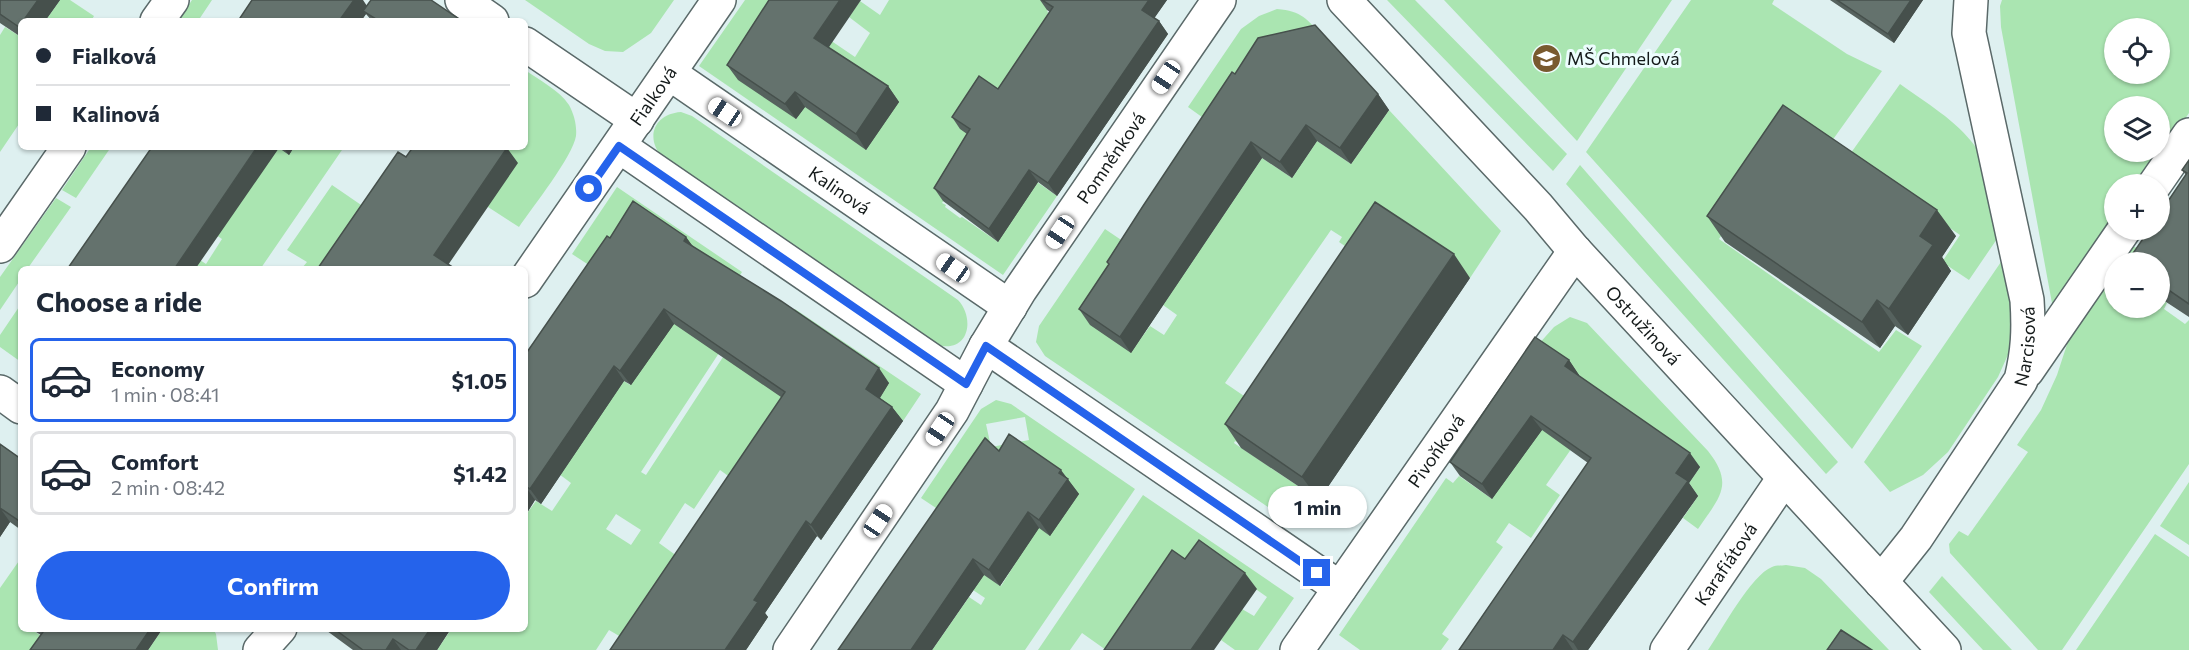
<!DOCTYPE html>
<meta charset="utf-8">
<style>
:root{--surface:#fff;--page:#f2f2f3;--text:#1f2937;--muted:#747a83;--line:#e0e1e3;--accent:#2563eb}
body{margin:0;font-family:Commissioner,sans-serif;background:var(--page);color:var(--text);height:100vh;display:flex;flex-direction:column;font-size:22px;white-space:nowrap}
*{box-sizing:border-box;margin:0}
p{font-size:20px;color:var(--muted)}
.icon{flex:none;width:33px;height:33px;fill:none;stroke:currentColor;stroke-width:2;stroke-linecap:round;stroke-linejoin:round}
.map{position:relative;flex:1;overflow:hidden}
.side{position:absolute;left:18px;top:266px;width:510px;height:366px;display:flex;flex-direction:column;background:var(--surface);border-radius:9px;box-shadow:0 2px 4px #0004}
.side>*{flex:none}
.top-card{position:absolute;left:18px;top:18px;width:510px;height:132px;border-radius:9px;box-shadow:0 2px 4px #0004;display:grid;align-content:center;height:132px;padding:0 18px;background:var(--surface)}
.buttons{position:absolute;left:2104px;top:18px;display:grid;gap:12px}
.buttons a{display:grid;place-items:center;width:66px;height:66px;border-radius:50%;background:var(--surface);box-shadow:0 2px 4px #0004;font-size:30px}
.end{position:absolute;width:27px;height:27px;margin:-14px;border:8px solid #2563eb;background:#fff;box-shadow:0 0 0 3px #fff}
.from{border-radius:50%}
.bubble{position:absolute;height:42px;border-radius:21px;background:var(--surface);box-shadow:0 2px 4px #0004;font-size:20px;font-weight:700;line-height:42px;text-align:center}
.car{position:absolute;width:18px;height:36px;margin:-18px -9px;border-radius:8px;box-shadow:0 0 4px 2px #0007;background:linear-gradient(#fff 24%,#345 0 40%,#fff 0 76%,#345 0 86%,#fff 0)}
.top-card b{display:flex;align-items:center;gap:21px;height:57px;font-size:22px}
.top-card b+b{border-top:2px solid var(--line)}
.top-card i{width:15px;height:15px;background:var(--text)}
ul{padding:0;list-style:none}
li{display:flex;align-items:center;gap:18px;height:84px;margin:0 12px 9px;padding:0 6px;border:3px solid var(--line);border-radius:9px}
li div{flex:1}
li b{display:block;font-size:22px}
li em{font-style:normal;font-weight:700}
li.selected{border-color:var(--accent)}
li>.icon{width:54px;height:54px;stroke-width:1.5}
h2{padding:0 18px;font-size:27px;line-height:72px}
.primary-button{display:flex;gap:12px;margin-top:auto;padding:12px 18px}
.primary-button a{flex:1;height:69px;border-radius:36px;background:var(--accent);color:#fff;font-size:24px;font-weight:700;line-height:69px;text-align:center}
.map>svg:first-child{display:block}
.green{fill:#aae5b1;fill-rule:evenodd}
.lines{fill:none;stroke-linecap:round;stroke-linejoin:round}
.minor-casing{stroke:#5a6969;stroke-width:36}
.minor{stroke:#fff;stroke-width:33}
.wall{fill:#56625e}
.shaded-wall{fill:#46504c}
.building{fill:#64726d;stroke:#46504c;stroke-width:1.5}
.route{stroke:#2563eb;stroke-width:8}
.labels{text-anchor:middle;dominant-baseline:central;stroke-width:6;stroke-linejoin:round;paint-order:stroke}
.poi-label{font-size:18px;fill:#131919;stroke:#ecfdfd;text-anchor:start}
.street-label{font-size:18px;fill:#131919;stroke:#ecfdfd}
</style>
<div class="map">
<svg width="2189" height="650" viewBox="0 0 2189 650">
<rect width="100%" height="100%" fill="#def0f0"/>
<path class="green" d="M60,0H70L94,16L91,21H45Z
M192,0H212L198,21H178Z
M525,0H674L651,33L623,52L605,51L589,44Z
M745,0H771L796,119L825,77L827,38L855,57L870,33L849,17L860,1L880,15L889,0H1054L1047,10L1049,16L984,145L942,203L946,205L945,207L960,218L962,217L998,242L1027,175L1057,196L1003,275L699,66Z
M1387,0H1415L1567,154L1553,171Z
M1444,0H1672L1577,141Z
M1691,0H1774L1772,4L1847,54L1882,71L1829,145L1798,123L1719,239L1879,352L1896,330L1922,346L1852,449L1586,152Z
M2002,0H2189V113L2141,184H2115V223L2054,314L2001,27L2000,6ZM2115,28H2160V74H2115ZM2115,106H2160V152H2115Z
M1277,9C1302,11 1307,19 1323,37L1220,130L1188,107L1241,29L1259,16Z
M5,27L21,37V121L0,152V35Z
M525,70C539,80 559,90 569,105C574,114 577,125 576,136C573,156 532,208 519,227L488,207L495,147H525Z
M1900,84C1926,103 1956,120 1975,146C1990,168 1994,210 1999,236L1969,280L1942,262L1960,235L1848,157Z
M1389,110L1501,231L1470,278L1392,226L1367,261L1339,242L1342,237L1331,230L1225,383L1266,411L1243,445L1235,441L1234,443L1319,500L1299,528L1045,356L1036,342L1039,326L1105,229L1136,250L1131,352L1150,326L1164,335L1177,315L1163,305L1262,158L1292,178L1317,141L1351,164Z
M681,112L692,116L958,300C974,317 970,349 943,346C938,346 933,343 929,342L663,158C645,139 653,114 681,112Z
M91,147H111L76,198L62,190Z
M268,147H344L261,268H195L200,260L206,264L222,239L210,231Z
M1580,165L1838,462L1826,474L1566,184Z
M332,185L367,209L340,268H302L307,262L287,250Z
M617,187L742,272L736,282L719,353L641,472L646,475L723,357L752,376L795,309L921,394L903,421L742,486L720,470L694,509L685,503L659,543L681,559L626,640L609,630L596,650H437L450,631L447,629L525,628V516L536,501L552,511L571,483L555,471L601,366L630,385L601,273L572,254ZM616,514L641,530L631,545L606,529Z
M56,198L71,207L28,268H21V279L0,310V277Z
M2128,243L2159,261L2115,262V308H2160V297L2167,303L2164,309L2185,324L2189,320V464L2062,650H2038L1950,553L1949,544L1959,531L1968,536L2028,452L2017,445L2041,410L2057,375L2076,317Z
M2003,259L2013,300L2011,348L1998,377L1948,452L1923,475L1890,492L1864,462Z
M21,304V362L0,347V335Z
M1570,317L1587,323L1708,451C1735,485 1719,498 1698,529L1683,518L1698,496L1689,483L1700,467L1574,445L1546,485L1560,495L1531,538L1509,523L1496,542L1503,547L1442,634L1449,639L1441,650H1360L1339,635L1446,478L1453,483L1459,476L1492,499L1537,346L1554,327Z
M996,400L1011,404L1135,489L1025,650H932L969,597L981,605L985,598L973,590L984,574L1001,586L1016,562L995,547L1079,494L951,518L921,498L981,409ZM1025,417L1029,440L991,447L986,424Z
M2189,482V545L2160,526Z
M1143,495L1294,598L1258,650H1235L1221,640L1242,609L1254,616L1267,597L1210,557L1106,650L1082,633L1070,650H1038Z
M2155,534L2189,557V650H2076Z
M21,558V628L31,629L62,650H0V588Z
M1786,565L1805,568L1821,579L1889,650H1708C1721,631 1752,574 1772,567C1776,565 1782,566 1786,565Z
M1942,576L2012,650H1983L1929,592Z
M163,628L213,629L216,634L218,650H148Z"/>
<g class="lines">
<defs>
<g id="minor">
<path d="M462,0L492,21"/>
<path id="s1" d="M1344,0L1538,207L1575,251L1944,650"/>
<path d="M157,21L172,0"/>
<path d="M525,44L637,120"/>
<path id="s2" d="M669,73L1010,307"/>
<path d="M619,146L966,384"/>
<path d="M2155,184L2189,135"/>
<path d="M0,246L69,147"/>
<path id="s3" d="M525,281L719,0"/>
<path d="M986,346L1340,588"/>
<path d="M2027,371L2124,230"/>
<path d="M0,392L21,407"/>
<path id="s4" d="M1881,582L1916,538L2021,380C2028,351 2029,330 2027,300L1969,33L1971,0"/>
<path d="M260,650L280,628"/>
<path id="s5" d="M790,650L952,411L986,346L1020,290L1219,0"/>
<path id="s6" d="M1297,650L1575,251"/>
<path id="s7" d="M1667,650L1784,478"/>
</g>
</defs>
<use href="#minor" class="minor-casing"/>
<use href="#minor" class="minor"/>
</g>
<path class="wall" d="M0,0H60L45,21H21V37L0,23Z
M1040,0H1167L1154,18L1159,21L1168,34L1057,196L1038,182L998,242L943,201L934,188L967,134L960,129L952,117L998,89L1050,12L1047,10Z
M1830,0H1923L1894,43Z
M367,6L462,21H372L366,14L361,21H238Z
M829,48L888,86L899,102L866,150L805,107L796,119L738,80L727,65Z
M1235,74L1378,94L1389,110L1351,164L1317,141L1292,178L1262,158L1131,353L1090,325L1079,309L1109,265L1107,262Z
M152,147H294L289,155L279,148Z
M2189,160V317L2160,298V262L2186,175L2182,170Z
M1707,216L1956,236L1942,257L1951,271L1908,335L1895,326L1880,348L1725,242Z
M686,237L693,247L889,383L880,398L892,407L903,421L821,540L817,536L765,613L768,617L746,650L781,397L674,324L631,385L624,381L541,504L535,500L525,516V355L610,238Z
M1470,278L1319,500L1241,448L1225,424Z
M1569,360L1579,375V376L1700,467L1689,483L1698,496L1588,650H1459L1588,463L1542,430L1492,499L1460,476L1450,462Z
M0,444L21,459V530L10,522L0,537Z
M999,451L1066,477L1079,494L1050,536L1039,528L1000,586L984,575L932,650H838Z
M163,628L148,650H30L41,635L31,629Z
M323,628H448L450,630L437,650H353Z"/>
<path class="shaded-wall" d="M38,0H60L45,21H23Z
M354,0H363L369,9L363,11L366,14L361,21H339Z
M840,0H861L825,53L814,38Z
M1149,0H1167L1151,23L1142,10Z
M1911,0H1923L1894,43L1888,34Z
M1159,21L1168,34L1057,196L1048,183Z
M888,86L899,102L866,150L856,134Z
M795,92L805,107L796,119L785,104Z
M1378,94L1389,110L1351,164L1340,148Z
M1306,125L1317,141L1292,178L1280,162Z
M1251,142L1262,158L1131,353L1120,337Z
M257,147L279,148L196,268H175Z
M283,147H294L289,155Z
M507,148L518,163L446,268L434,255Z
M1029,170L1038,182L998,242L989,229Z
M1937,210L1956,236L1942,257L1951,271L1908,335L1889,309L1920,236Z
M686,237L697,252L684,241Z
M1454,254L1470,278L1319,500L1302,477Z
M1877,300L1895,326L1880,348L1862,322Z
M664,309L674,324L631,385L620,371Z
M1569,360L1579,375L1575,381L1565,366Z
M614,366L624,381L541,504L530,489Z
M879,368L889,383L876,404L866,389Z
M892,407L903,421L821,540L811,525Z
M1531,416L1542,430L1492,499L1482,484Z
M1690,453L1700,467L1689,483L1698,496L1588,650H1578L1573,642L1676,473Z
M1061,470L1079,494L1050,536L1039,520Z
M525,486L535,500L525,516Z
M0,508L10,522L0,537Z
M1028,512L1039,528L1000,586L989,570Z
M806,521L817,536L765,613L768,617L746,650H725L754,600Z
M973,559L984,575L932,650H911Z
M1245,573L1257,589L1214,650H1191Z
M151,628H163L148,650H136Z
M431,628H448L450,630L437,650H416Z
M1563,635L1573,650H1553Z
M393,639L401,650H386Z"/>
<path class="building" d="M0,0H38L23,21H21V24L19,27L0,14Z
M252,0H354L339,21H238Z
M371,0H431L462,21H379L363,11Z
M769,0H840L814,38L888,86L856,134L795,92L785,104L727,65Z
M1042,0H1149L1142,10L1159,21L1048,183L1029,170L989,229L934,188L970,129L952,117L979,76L998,89L1053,7Z
M1837,0H1911L1888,34Z
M1315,25L1378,94L1340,148L1306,125L1280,162L1251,142L1120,337L1079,309L1109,264L1107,262L1143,206L1232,72L1235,74L1258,38Z
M1783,105L1937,210L1920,236L1933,245L1889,309L1877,300L1862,322L1707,216Z
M152,147H257L175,268H68Z
M413,147L507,148L434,255L454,268H318L398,152L406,157Z
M2189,160V304L2160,284V262H2127L2149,230H2160V213L2187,173L2182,170Z
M633,201L686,237L684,241L781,301L879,368L866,389L892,407L811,525L806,521L754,600L758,602L725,650H610L785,392L664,309L620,371L614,366L530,489L525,486V355L607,236L610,238Z
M1375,202L1454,254L1302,477L1225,424Z
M1535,337L1569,360L1565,366L1690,453L1676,473L1688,481L1573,642L1563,635L1553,650H1459L1591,458L1531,416L1482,484L1450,462Z
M1009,434L1061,470L1059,473L1068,479L1039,520L1028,512L989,570L973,559L911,650H838L985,438L999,451Z
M0,444L21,459V522L0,508Z
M1199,540L1245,573L1191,650H1104L1172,550L1185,559Z
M37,628H151L136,650H30L43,632Z
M333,628H431L416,650H409L393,639L386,650H363Z
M1841,630L1872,650H1827Z"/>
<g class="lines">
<path class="route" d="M589,189L619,146L966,384L986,346L1317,573"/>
</g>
<defs>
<symbol id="school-disc" viewBox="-11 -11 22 22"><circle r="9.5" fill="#795a2f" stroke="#ecfdfd"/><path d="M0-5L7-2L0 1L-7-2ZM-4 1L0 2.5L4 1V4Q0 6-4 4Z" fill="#fff"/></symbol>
</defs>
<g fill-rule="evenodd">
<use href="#school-disc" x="1530" y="42" width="33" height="33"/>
</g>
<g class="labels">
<g class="poi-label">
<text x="1567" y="58">MŠ Chmelová</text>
</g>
<g class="street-label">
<text stroke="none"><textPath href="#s3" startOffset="225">Fialková</textPath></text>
<text stroke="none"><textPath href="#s5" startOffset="588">Pomněnková</textPath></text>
<text stroke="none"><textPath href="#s2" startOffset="207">Kalinová</textPath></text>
<text stroke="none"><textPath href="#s1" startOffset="442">Ostružinová</textPath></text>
<text stroke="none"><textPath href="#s4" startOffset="280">Narcisová</textPath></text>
<text stroke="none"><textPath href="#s6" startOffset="243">Pivoňková</textPath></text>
<text stroke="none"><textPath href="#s7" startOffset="104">Karafiátová</textPath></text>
</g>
</g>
</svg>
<div class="buttons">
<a><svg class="icon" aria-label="locate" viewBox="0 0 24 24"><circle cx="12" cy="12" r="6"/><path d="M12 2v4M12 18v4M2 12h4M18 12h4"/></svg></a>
<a><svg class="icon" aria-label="layers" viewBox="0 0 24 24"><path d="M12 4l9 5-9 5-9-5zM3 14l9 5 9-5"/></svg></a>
<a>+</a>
<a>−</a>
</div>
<i class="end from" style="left:589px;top:189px"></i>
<i class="end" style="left:1317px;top:573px"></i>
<div class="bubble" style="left:1268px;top:486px;width:99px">1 min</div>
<i class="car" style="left:1166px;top:77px;rotate:214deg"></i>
<i class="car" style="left:725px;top:112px;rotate:304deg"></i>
<i class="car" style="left:1060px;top:232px;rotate:214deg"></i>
<i class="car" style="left:953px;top:268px;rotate:305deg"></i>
<i class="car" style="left:940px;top:429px;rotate:214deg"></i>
<i class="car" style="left:878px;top:521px;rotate:34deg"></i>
<div class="top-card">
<b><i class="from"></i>Fialková</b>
<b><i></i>Kalinová</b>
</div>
<section class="side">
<h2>Choose a ride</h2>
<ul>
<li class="selected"><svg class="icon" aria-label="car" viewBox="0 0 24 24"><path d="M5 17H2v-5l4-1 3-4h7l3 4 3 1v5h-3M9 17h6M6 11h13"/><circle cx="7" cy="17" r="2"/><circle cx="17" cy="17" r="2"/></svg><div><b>Economy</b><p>1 min · 08:41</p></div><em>$1.05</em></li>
<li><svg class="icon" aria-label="car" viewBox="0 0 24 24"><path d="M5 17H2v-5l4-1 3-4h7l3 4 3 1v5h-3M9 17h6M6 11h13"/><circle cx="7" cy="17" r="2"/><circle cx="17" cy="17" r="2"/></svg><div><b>Comfort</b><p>2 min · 08:42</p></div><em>$1.42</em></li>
</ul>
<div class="primary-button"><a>Confirm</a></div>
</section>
</div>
